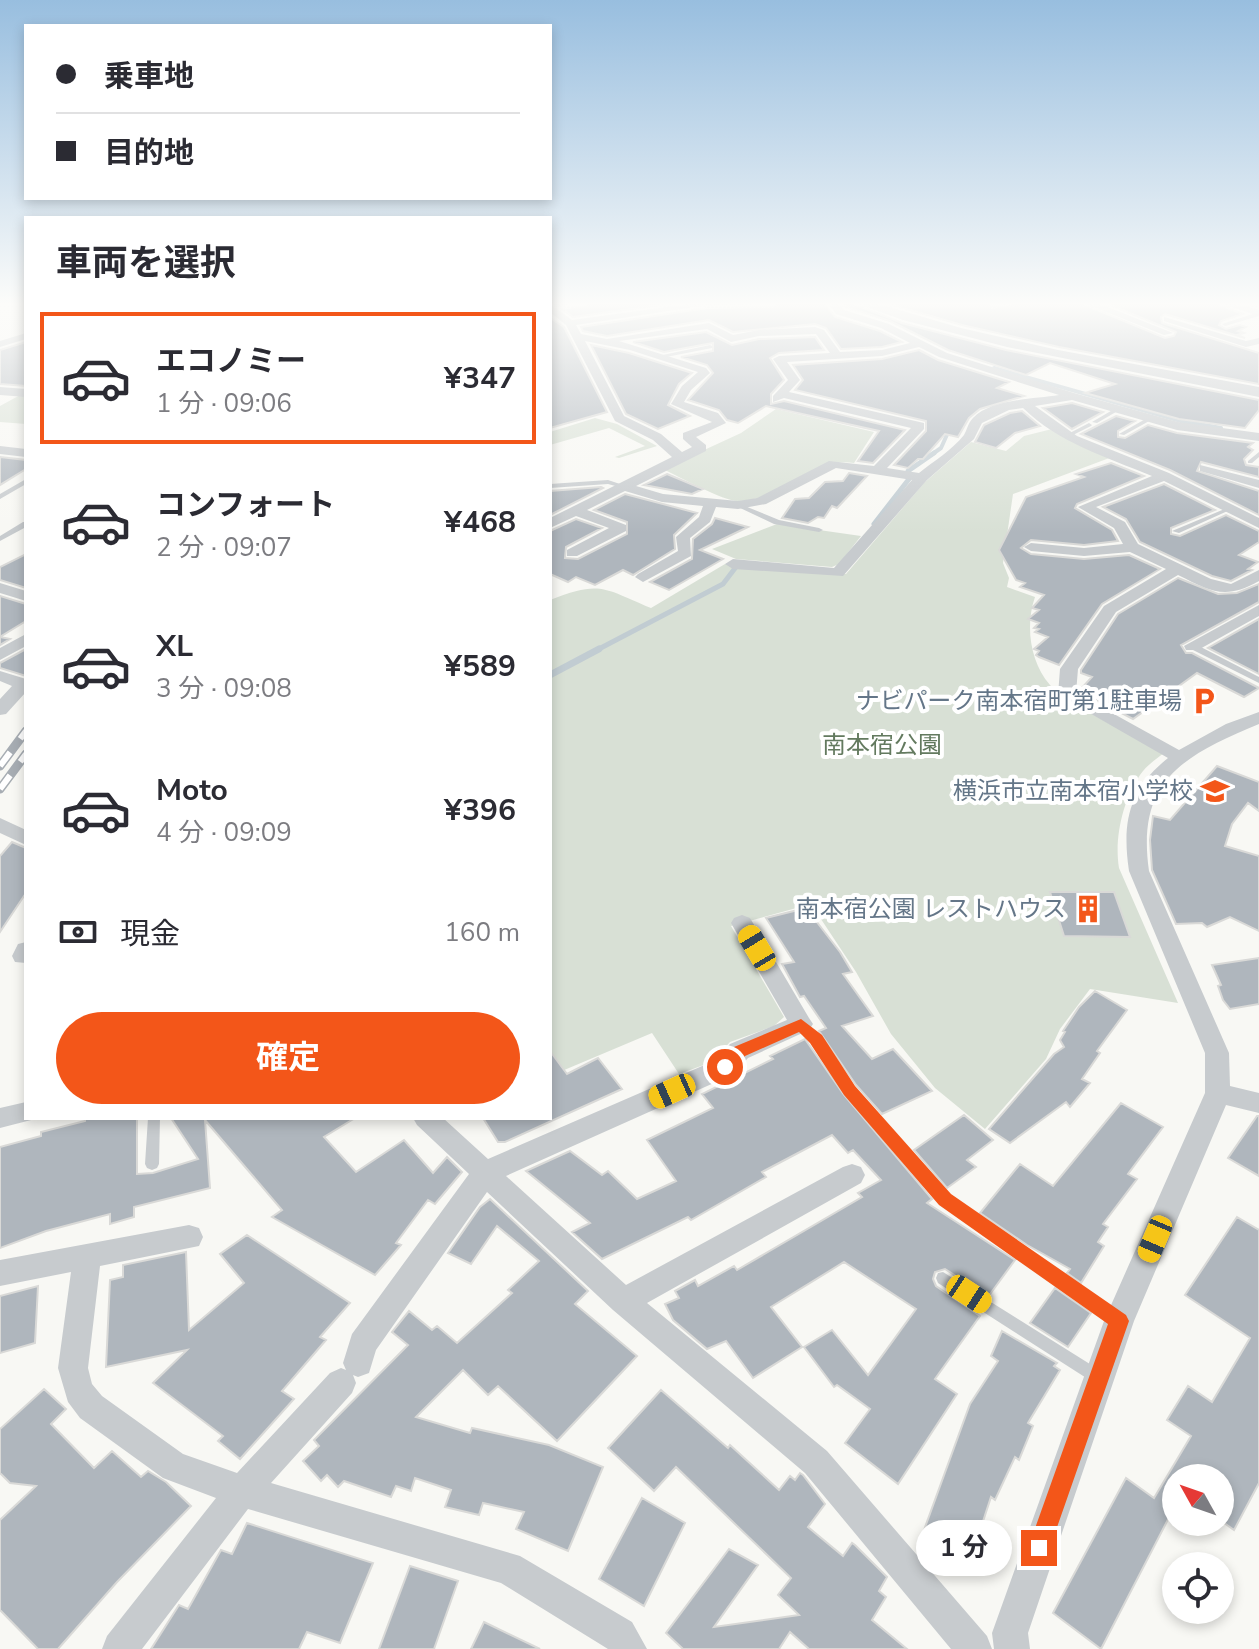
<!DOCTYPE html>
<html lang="ja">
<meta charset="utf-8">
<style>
:root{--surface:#fff;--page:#f2f2f3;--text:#2b2b33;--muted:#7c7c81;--line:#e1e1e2;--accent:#f35619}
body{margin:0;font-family:"Nunito Sans","Noto Sans JP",sans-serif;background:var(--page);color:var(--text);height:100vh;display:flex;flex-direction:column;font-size:30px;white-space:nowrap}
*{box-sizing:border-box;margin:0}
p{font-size:26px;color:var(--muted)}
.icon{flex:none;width:44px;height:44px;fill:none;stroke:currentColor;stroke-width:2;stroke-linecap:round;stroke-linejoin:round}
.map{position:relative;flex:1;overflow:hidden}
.sheet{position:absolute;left:24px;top:216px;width:528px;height:904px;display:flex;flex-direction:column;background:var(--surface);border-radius:0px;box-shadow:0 4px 12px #0003}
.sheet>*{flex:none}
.top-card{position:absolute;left:24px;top:24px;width:528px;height:176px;border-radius:0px;box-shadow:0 4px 12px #0003;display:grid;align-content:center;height:176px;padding:0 32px;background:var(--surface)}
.needle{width:52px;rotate:310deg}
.controls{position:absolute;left:1162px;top:1464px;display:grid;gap:16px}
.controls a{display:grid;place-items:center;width:72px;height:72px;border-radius:50%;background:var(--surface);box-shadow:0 4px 12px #0003;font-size:40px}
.end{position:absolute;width:36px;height:36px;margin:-18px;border:10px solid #f35619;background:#fff;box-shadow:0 0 0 4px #fff}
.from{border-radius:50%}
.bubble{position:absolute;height:56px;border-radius:28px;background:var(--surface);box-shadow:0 4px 12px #0003;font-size:26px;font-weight:700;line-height:56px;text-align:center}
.car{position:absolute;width:24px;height:48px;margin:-24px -12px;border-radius:10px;box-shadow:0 0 6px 2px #0007;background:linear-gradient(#f5c518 24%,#345 0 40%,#f5c518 0 76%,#345 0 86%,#f5c518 0)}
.top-card b{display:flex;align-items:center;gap:28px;height:76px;font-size:30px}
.top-card b+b{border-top:2px solid var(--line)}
.top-card i{width:20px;height:20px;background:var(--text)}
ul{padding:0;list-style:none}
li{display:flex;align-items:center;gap:24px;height:132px;margin:0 16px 12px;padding:0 16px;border:4px solid transparent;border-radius:0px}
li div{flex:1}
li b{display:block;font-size:30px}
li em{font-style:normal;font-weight:700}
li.active{border-color:var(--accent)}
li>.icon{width:72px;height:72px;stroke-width:1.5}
h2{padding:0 32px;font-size:36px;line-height:96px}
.pay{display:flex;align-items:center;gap:20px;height:88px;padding:0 32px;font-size:30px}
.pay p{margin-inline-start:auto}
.primary-button{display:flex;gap:16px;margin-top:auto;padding:16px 32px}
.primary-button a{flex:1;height:92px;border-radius:48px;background:var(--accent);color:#fff;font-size:32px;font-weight:700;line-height:92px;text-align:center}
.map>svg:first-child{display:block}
.green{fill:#d8e0d5}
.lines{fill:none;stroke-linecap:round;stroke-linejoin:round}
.stream-far2{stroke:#c1ccd2;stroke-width:4}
.stream-far1{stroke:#c1ccd2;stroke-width:5}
.stream{stroke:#c1ccd2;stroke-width:7}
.building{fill:#afb6bd;stroke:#d9d9d7;stroke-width:2}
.service{fill:#c7cbce;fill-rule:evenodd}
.minor{fill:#c7cbce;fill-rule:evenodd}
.tertiary{fill:#c7cbce;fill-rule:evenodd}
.rail-casing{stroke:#a7adb3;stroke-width:9}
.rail{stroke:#fff;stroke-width:6;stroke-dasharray:17;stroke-linecap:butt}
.route{fill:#f35619}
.labels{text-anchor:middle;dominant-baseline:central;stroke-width:8;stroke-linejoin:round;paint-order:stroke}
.poi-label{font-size:24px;fill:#647688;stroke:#fff;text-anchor:end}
.park-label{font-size:24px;fill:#637a5f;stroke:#fff}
</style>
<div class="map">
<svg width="1259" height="1649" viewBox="0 0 1259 1649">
<rect width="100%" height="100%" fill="#f8f8f4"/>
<path class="green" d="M22,394L26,395V424L0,422V406Z
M776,409L874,432L854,463C812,456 780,501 738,501C723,501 680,477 663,469L741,433Z
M595,418L617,424L657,446L619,458L615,457L645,446L609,428L550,445V432Z
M1052,429L1112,457L1013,494L1003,563L1009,578L1007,587L1035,597C1025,625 1030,662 1050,685C1066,704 1139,738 1164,753C1156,759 1146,766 1140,775C1123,800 1114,838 1119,868L1178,1003L1090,989L1060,1029L1046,1059L985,1129L935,1088L891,1034L856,972L811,904L731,926L784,1017L774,1026L730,1042L712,1062L679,1074L652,1033L550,1076V600C601,580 603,588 651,608L725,564L846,574L925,482L971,442L1006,451L1024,436Z
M777,524L861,536L839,564L832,567L736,559L712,549Z"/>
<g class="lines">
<path class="stream-far2" d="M994,368L1181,421L1221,428
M931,455L941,448L950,428"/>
<path class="stream-far1" d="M874,524L909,479L908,471L934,453
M595,651L723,584L739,563"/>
<path class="stream" d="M550,675L599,649"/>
</g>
<path class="building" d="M588,302H683L573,317L562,309L586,305Z
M778,302H824L835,317L880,331L902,342L882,347L841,349L826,328L815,324L733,332L709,320L607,336L583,331L581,327L707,308L772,307Z
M841,302H849L902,323L1006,350L1259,400V410L1245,428L1179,419L1085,393L1115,384L1050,363L1026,375L948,350L890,321L846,307Z
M882,302H991L992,308L1020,302H1078L1165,338L1174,336L1176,332L1103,302H1213L1243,314L1221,321L1219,325L1226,329L1240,325L1246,327L1238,331L1244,333L1237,335L1245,338L1165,314L1161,317L1162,323L1259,353V384L1059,347L962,325Z
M550,318L564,327L607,412L550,428Z
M706,332L732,345L759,339L815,337L824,350L779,353L770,358L784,380L771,394V404L784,401L905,430L873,463L858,461L879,431L766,406L738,423L727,420L719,410L688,400L713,373L707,365L681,357L713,351V343L664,352L633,342Z
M26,342V386L0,384V350Z
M591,345L629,353L692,373L679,384L668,405L690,416L658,429L626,414Z
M919,350L938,360L1009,382L997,388L1024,396L980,409L969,418L958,437L945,434L923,459H918L908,468L894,465L926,431V421L795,390L803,380L793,365L882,359Z
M1072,403L1103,412L1072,429L1043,408Z
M1022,411L1040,426L1015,433L996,448L975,442L984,425L1010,413Z
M1116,416L1135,421L1118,431V437L1125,438L1148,425L1177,433L1253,443L1248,447L1253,450L1244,459L1246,465L1259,467V477L1201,462L1197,471L1259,491V515L1170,470L1081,434Z
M0,457L26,460V469L0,485Z
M1111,463L1144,476L1077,504L1075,508L1112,530L1118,541L1084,545L1031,540L1021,548L1031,554L1084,559L1129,555L1160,569L1102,604L1059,665L1039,657L1036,655L1039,651L1034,649L1048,637L1035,632L1039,629L1034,628L1039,623L1028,619L1039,610L1032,608L1044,595L1020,587L1025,583L1016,580L999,550L1026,497L1084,477L1076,474Z
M849,473L867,476L837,508L832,506L824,518L818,517L808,523L782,518L795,499L809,498L825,482L843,481Z
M667,474L703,489L692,494L644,485Z
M1164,484L1215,510L1171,528V534L1180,536L1226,515L1259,531V542L1239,555L1258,562L1248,569L1252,570L1231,581L1212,576L1140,542L1126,519L1103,507Z
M601,487L603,488L550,515V491Z
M625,494L697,513L674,535L675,549L633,575L623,570L595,585L576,577L568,582L550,574V531L576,519L602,528L566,547L565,558L578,559L627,534V522L594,510Z
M715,518L748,527L700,550L723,559L669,590L650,582L692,559L693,539L712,524Z
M26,554V588L0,580V567Z
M1178,578L1218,594L1237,593L1259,584V602L1181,645L1186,653H1192L1259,688L1244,697L1197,673L1133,719L1079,691L1092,677L1081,673V670L1118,614Z
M0,596L26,604V621L0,637L10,639L0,645Z
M1259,619V674L1208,648Z
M26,649V676L0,668V663Z
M1217,766L1259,782V811L1248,803L1232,824L1225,846L1259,856V931L1230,917L1207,927L1202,923L1176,924L1152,870L1150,840L1153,816L1170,820Z
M12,842L26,848V893L0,932V856Z
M1050,892H1114L1130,937L1064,936Z
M806,908L840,952L852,972L843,974L873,1016L842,1026L872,1059L893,1049L932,1091L882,1114L856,1085L819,1031L826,1028L804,996L800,997L782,964L794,962L766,918Z
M1259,958V1004L1230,1009L1223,1000L1218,986L1221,985L1212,965Z
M1095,991L1127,1010L1097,1051L1100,1053L1082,1079L1090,1083L1070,1107L1066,1102L1010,1143L989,1129L1054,1054L1064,1047L1060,1040L1065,1032L1063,1031L1079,1007Z
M805,1039L844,1095L932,1199L927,1203L1015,1260L988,1297L945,1269L935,1272L933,1279L936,1286L980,1316L935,1379L957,1394L898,1484L845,1443L870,1409L837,1385L834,1387L804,1347L832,1330L868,1375L916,1309L844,1262L771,1307L802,1347L753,1378L726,1341L707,1349L673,1320L665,1304L679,1298L675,1291L695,1280L698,1286L734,1266L737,1270L862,1197L858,1193L881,1180L853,1150L848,1153L832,1135L762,1172L766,1177L691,1220L688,1217L602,1259L572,1232L590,1223L526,1171L570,1151L602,1175L608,1171L637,1199L676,1181L647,1140L713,1108L702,1094L773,1059L770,1056Z
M550,1051L567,1074L598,1058L622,1089L505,1142H498L483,1118H550Z
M1121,1103L1163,1127L1128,1174L1137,1179L1103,1224L1108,1227L1098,1242L1104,1246L1081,1283L1067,1273L1070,1269L1027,1245L980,1213L1020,1164L1053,1186Z
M964,1115L993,1140L967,1160L976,1167L947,1188L914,1150Z
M1257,1116H1259V1176L1228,1158Z
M85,1118H137V1174L153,1173L198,1159L171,1118H355L324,1137L356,1172L404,1140L433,1173L447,1157L462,1172L435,1204L428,1200L396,1243L401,1245L375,1275L272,1217L282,1210L205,1120L210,1188L134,1207V1217L110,1224V1214L46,1231L0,1248V1147L41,1136V1132L85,1121Z
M490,1199L588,1291L575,1304L637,1356L557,1441L498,1386L488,1395L463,1370L416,1417L470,1433L472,1428L549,1445L603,1467L568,1551L516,1529L524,1512L483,1503L479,1515L445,1507L451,1490L415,1478L411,1491L396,1486L391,1497L344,1481L338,1487L327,1475L321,1481L303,1461L319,1446L314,1440L408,1345L392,1332L409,1311L432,1330L437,1326L457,1343L512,1293L508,1290L539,1261L497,1226L471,1264L448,1253L480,1207Z
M1237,1217L1259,1230V1483L1234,1530L1220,1520V1478H1176V1504L1101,1649L1053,1613L1126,1478L1154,1498L1191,1436L1167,1420L1188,1386L1212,1402L1250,1338L1185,1295Z
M247,1235L350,1303L320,1337L326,1340L282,1391L294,1399L240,1459L218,1441L223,1436L153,1383L187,1350L106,1367L110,1280L123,1277V1265L186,1252L189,1330L244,1283L220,1254Z
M38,1286L35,1343L0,1353V1296Z
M1055,1288L1091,1313L1068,1347L1030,1323Z
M1002,1331L1057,1363L1054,1366L1060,1370L1028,1423L1033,1426L1019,1460L1015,1457L995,1500L991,1497L972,1555L924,1530L970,1404L998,1361L991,1356Z
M44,1389L66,1409L51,1424L94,1468L112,1451L141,1477L148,1471L166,1482L191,1506L117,1582L58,1649H38L0,1610V1520L36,1486L10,1483L0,1473V1429Z
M661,1390L728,1448L730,1445L779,1490L790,1476L795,1480L800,1473L803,1475L825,1504L808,1527L843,1556L852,1543L855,1545L887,1577L879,1591L886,1597L872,1620L907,1649H809L790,1632L779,1649H683L666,1633L729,1549L758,1565L714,1627L799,1615L778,1595L791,1578L676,1467L654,1491L608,1448Z
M642,1498L685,1523L644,1606L599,1579Z
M247,1523L373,1563L340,1643L307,1632L299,1649H151L179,1605L188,1609L221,1550L232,1554Z
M410,1566L458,1581L434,1649H379Z
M484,1622L540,1649H471Z"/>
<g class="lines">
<path class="service" d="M572,302H585L550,308V304Z
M732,302H775L772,304L709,306L706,304L709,302Z
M1259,312V316L1225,326L1222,324Z
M710,345L712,346V348L661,358L658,356Z
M1116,408L1121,409L1097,423L1092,422Z
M1149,417L1152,419L1151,420L1124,435L1119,434Z
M1089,423L1092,425L1091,426L1071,436L1066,435Z
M1259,452V457L1252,463H1248V461Z
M26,479V484L0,499V494Z
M608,480L626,486L623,488L608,484L550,488V484Z
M736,504H740L779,520L819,528L823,530L819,532L774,524L736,506Z
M1227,508L1232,509L1179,533L1172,531Z
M23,522H26V527L0,541V536Z
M1189,644H1195L1259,677V683L1189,648Z
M801,1020L805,1021L820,1036L854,1087L950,1196L1123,1315L1125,1320L1123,1325L1118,1327L1113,1325L940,1204L846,1093L812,1042L795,1024L797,1021Z
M148,1118H160L159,1164L157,1168L152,1170L147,1168L145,1164Z
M943,1272L1101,1371L1104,1376L1101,1381L1096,1383L1091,1381L938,1283L936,1278L938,1273Z"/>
<path class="minor" d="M703,302L714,304L576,325L581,334L607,339L709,323L733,335L759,330L815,327L824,330L840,352L882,350L910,343L881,328L836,314L827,302H837L844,310L889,324L947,353L1074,393L1178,422L1259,433V441L1177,430L1072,400L1035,406L1077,436L1169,473L1259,518V528L1164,481L1096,507L1125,522L1138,544L1211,579L1231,584L1259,570V581C1225,600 1212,592 1178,575L1116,612L1078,669L1076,693L1179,750L1226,724L1259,712V724C1183,756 1136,780 1149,871L1229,1053L1230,1086L1259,1093V1113L1226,1105L1134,1321L1028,1633L1030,1649H994L992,1633L1104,1321L1205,1093V1053L1129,871C1122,823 1128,790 1168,758L1058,695L1060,669L1104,606L1166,569L1130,552L1084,556L1031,551L1024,547L1031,543L1084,548L1123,544L1114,528L1078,507L1152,476C1106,457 1059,443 1023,408L1009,410L982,423L974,439L927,480L843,576L733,569L725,564L733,559L834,568L912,480L836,468L766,504L738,509L716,507L710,522L690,538L691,556L643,582L635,577L638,574L678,551L676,537L699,517L703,506L662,502L625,491L587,510L626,525V531L577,556H567V550L609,528L576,516L550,528V518L672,457L653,440L615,421L566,325L550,312V304L572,320ZM707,329L731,342L759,336L816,334L830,353L779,356L773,359L788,380L773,396V402L784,398L911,428L874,466L829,461L757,498L738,501L663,494L636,486L706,451V445L696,437L726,423L718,413L684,402L691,390L710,373L706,368L619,341ZM585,341L630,350L698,372L682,386L671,404L712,422L683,433V439L692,447L682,452L661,434L624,416ZM919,347L939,357L1059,395C1034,399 991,399 973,418C968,423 967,430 964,435C952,450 934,461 919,473L887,468L924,429V423L789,392L800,380L787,362L882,356Z
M1081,302H1095L1173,333L1164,335Z
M1216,302H1231L1259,310V316Z
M1164,317L1246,341L1259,338V344L1246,347L1164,321Z
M26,333V339L0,347V341Z
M0,387L26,389V397L0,395Z
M0,446L26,449V457L0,454Z
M1200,465L1259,480V488L1200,471Z
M0,583L26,591V601L0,593Z
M1259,605V616L1198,650H1186L1184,646Z
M26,634V646L0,660V648Z
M0,671L26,679V692L6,714L0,715V699L12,686L0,681Z
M0,818L26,830V845L0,833Z
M742,915L750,918L809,1018L813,1024L809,1030L748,1058L734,1074L506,1176L626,1285L843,1167L852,1164L861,1167L865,1175L861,1183L647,1303L827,1451L987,1636L992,1649H951L805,1473L613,1310L487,1192L376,1350L369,1373L358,1377L353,1375L356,1383L352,1393L271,1483L520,1556L632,1622L647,1649H608L501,1583L248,1509L142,1649H102L107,1636L216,1498L163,1478L80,1418L68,1402L58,1368L71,1272L0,1286V1260L189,1225L199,1228L203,1237L199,1246L100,1266L88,1368L92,1384L102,1396L183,1454L237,1473L330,1373L341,1368L346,1370L343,1363L352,1334L469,1174L417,1125L413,1118H443L488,1159L716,1060L730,1044L787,1020L731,923L734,918Z
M26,942V963L15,962L12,956L18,944Z
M26,1102V1118L35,1119L0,1128V1108Z"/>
<path class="tertiary" d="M852,302H872L961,328L1058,350L1259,387V397L1007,347L903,320Z"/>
<defs>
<path id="rail" d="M0,766L26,731
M0,789L26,754"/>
</defs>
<use href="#rail" class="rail-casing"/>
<use href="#rail" class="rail"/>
</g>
<linearGradient id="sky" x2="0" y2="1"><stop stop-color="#98bedf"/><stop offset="0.57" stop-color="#fcfcfa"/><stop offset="1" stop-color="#fcfcfa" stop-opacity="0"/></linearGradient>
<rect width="1259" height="533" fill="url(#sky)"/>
<path class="route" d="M801,1019L822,1035L855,1086L951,1194L1126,1315L1129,1321L1047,1556L1039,1559L1032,1556L1028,1548L1108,1324L939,1205L844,1095L810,1043L799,1032L745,1056L731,1072H720V1063L734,1047Z"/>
<defs>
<symbol id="parking-bare" viewBox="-9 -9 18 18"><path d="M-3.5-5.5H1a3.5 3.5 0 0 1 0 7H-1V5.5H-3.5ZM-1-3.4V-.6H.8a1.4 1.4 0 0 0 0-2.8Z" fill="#f35619" stroke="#fff" stroke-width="2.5" paint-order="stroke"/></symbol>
<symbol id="school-bare" viewBox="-9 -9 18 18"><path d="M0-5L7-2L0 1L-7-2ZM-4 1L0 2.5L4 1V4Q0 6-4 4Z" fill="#f35619" stroke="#fff" stroke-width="2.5" paint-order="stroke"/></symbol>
<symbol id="building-bare" viewBox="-9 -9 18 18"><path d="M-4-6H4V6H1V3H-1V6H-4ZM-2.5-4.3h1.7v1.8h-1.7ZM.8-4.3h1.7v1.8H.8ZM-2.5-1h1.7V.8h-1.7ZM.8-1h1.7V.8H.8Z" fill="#f35619" stroke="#fff" stroke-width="2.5" paint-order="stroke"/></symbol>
</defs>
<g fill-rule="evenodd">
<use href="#parking-bare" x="1184" y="681" width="40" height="40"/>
<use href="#school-bare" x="1195" y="771" width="40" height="40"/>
<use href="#building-bare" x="1068" y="889" width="40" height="40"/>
</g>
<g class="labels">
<g class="poi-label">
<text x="1182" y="701">ナビパーク南本宿町第1駐車場</text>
<text x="1193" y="791">横浜市立南本宿小学校</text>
<text x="1066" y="909">南本宿公園 レストハウス</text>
</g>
<g class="park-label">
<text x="882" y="745">南本宿公園</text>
</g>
</g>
</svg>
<div class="controls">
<a><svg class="needle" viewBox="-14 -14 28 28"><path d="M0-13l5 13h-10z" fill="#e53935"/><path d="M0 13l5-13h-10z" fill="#7c7c81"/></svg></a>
<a><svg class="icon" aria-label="locate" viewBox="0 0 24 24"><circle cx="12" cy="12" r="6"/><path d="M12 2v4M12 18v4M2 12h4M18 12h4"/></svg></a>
</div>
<i class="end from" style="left:725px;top:1067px"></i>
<i class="end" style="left:1039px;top:1548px"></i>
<div class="bubble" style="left:916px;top:1520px;width:96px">1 分</div>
<i class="car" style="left:757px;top:948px;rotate:329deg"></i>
<i class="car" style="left:672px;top:1091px;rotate:246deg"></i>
<i class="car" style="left:1155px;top:1239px;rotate:203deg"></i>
<i class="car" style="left:969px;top:1294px;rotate:123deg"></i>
<div class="top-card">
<b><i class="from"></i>乗車地</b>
<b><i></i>目的地</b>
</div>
<section class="sheet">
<h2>車両を選択</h2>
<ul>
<li class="active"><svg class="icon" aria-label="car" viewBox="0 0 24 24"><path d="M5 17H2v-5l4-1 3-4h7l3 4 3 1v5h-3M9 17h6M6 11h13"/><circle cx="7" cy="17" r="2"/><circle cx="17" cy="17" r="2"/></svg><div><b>エコノミー</b><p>1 分 · 09:06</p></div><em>¥347</em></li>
<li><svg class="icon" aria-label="car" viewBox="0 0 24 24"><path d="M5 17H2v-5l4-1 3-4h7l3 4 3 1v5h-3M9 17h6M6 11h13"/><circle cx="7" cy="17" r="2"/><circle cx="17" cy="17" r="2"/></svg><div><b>コンフォート</b><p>2 分 · 09:07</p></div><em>¥468</em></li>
<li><svg class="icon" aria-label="car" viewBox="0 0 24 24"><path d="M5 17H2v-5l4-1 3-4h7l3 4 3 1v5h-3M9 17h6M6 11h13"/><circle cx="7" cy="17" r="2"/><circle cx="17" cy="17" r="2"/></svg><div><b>XL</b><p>3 分 · 09:08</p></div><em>¥589</em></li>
<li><svg class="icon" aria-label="car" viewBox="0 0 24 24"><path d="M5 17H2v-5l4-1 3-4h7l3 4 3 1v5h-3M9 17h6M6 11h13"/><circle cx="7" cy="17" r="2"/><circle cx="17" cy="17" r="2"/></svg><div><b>Moto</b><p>4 分 · 09:09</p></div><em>¥396</em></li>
</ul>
<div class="pay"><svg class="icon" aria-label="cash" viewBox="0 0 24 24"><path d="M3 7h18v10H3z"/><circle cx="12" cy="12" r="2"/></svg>現金<p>160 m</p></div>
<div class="primary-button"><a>確定</a></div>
</section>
</div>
